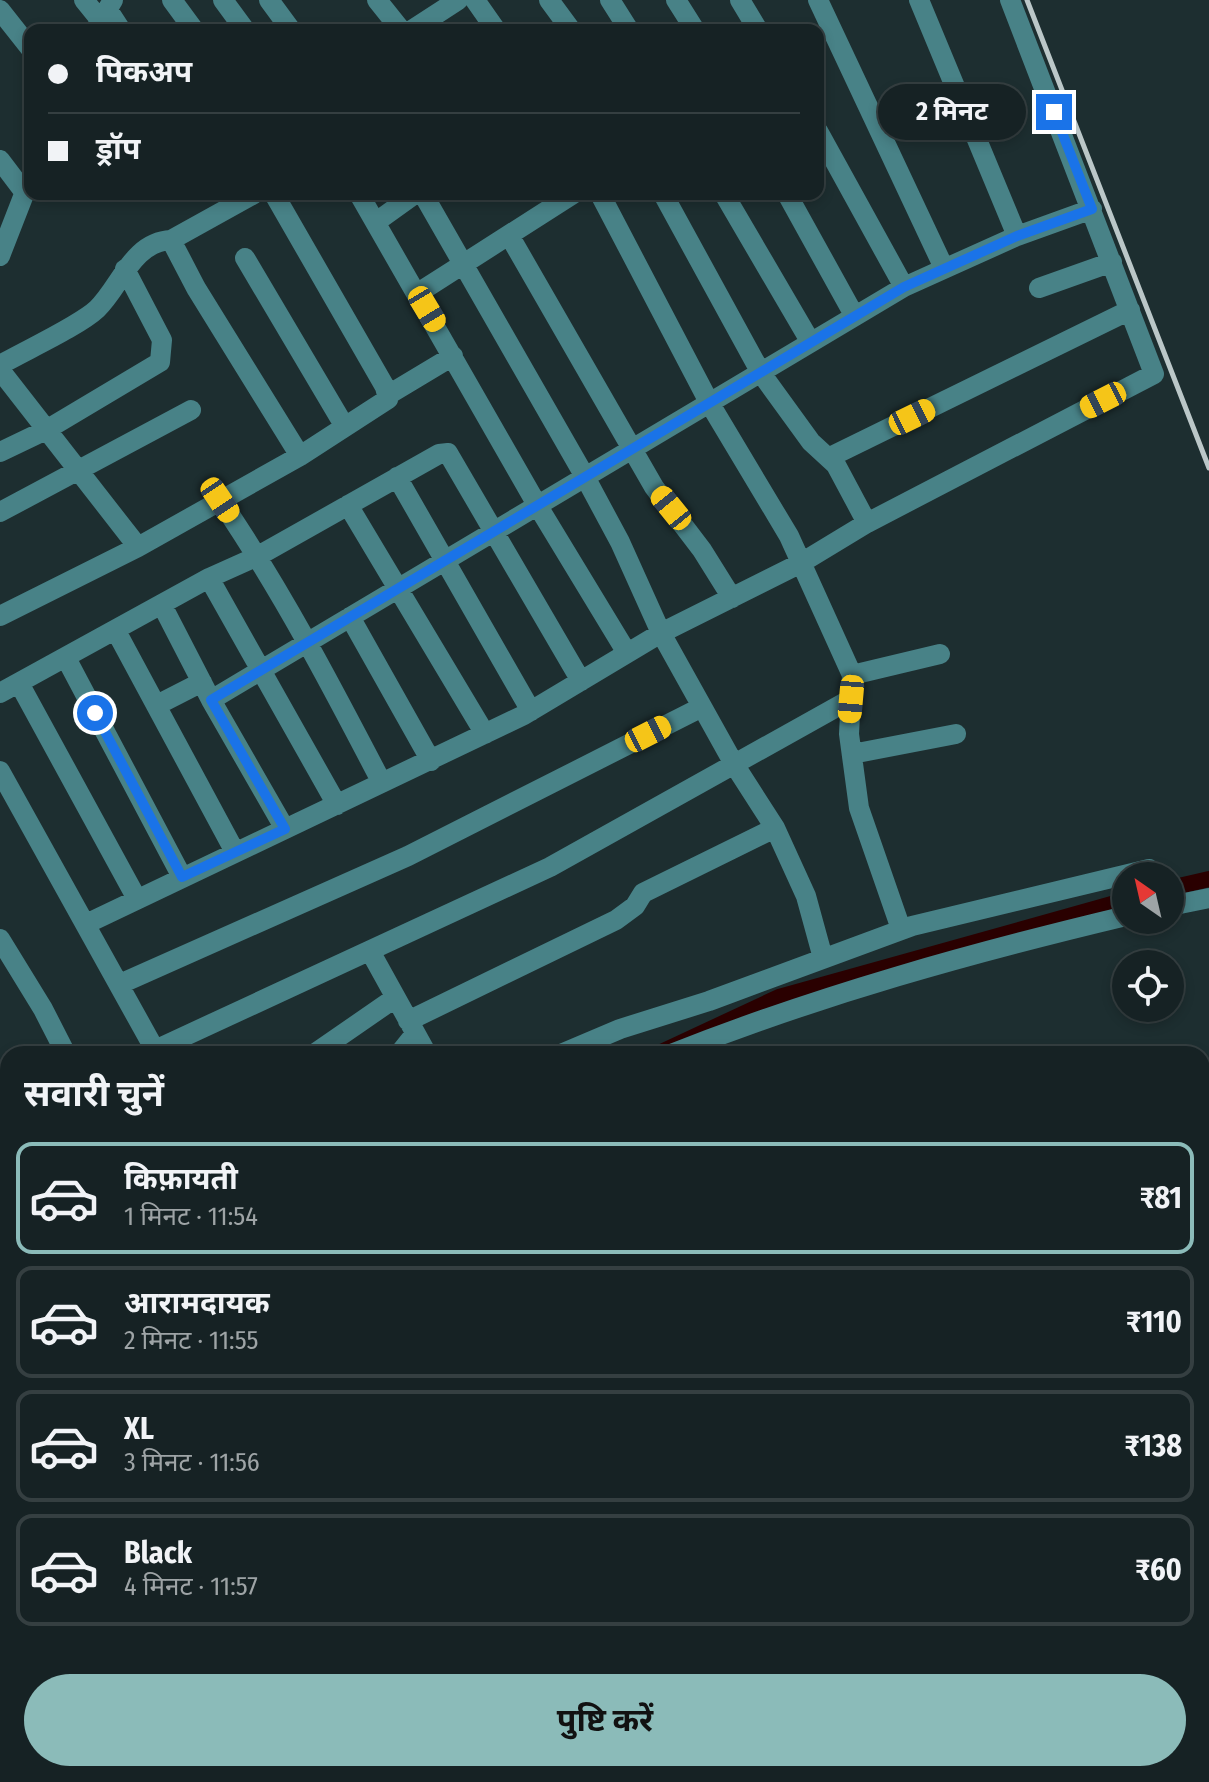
<!DOCTYPE html>
<html lang="hi">
<meta charset="utf-8">
<style>
:root{--surface:#162224;--page:#232f31;--text:#f1f3f6;--muted:#9ea4a6;--line:#353f41;--accent:#8bbbb9}
body{margin:0;font-family:"Fira Sans Condensed","Noto Sans Devanagari",sans-serif;background:var(--page);color:var(--text);height:100vh;display:flex;flex-direction:column;font-size:30px;white-space:nowrap}
*{box-sizing:border-box;margin:0}
p{font-size:26px;color:var(--muted)}
.icon{flex:none;width:44px;height:44px;fill:none;stroke:currentColor;stroke-width:2;stroke-linecap:round;stroke-linejoin:round}
.map{position:relative;flex:1;overflow:hidden}
.panel{position:absolute;left:0px;top:1046px;width:1210px;height:736px;display:flex;flex-direction:column;background:var(--surface);border-radius:24px 24px 0 0;box-shadow:0 4px 12px #0003,0 0 0 2px var(--line)}
.panel>*{flex:none}
.top-card{position:absolute;left:24px;top:24px;width:800px;height:176px;border-radius:16px;box-shadow:0 4px 12px #0003,0 0 0 2px var(--line);display:grid;align-content:center;height:176px;padding:0 24px;background:var(--surface)}
.needle{width:52px;rotate:326deg}
.tools{position:absolute;left:1112px;top:862px;display:grid;gap:16px}
.tools a{display:grid;place-items:center;width:72px;height:72px;border-radius:50%;background:var(--surface);box-shadow:0 4px 12px #0003,0 0 0 2px var(--line);font-size:40px}
.end{position:absolute;width:36px;height:36px;margin:-18px;border:10px solid #1a73e8;background:#fff;box-shadow:0 0 0 4px #fff}
.from{border-radius:50%}
.bubble{position:absolute;height:56px;border-radius:28px;background:var(--surface);box-shadow:0 4px 12px #0003,0 0 0 2px var(--line);font-size:26px;font-weight:700;line-height:56px;text-align:center}
.car{position:absolute;width:24px;height:48px;margin:-24px -12px;border-radius:10px;box-shadow:0 0 6px 2px #0007;background:linear-gradient(#f5c518 24%,#345 0 40%,#f5c518 0 76%,#345 0 86%,#f5c518 0)}
.top-card b{display:flex;align-items:center;gap:28px;height:76px;font-size:30px}
.top-card b+b{border-top:2px solid var(--line)}
.top-card i{width:20px;height:20px;background:var(--text)}
ul{padding:0;list-style:none}
li{display:flex;align-items:center;gap:24px;height:112px;margin:0 16px 12px;padding:0 8px;border:4px solid var(--line);border-radius:16px}
li div{flex:1}
li b{display:block;font-size:30px}
li em{font-style:normal;font-weight:700}
li.current{border-color:var(--accent)}
li>.icon{width:72px;height:72px;stroke-width:1.5}
h2{padding:0 24px;font-size:36px;line-height:96px}
.primary-button{display:flex;gap:16px;margin-top:auto;padding:16px 24px}
.primary-button a{flex:1;height:92px;border-radius:48px;background:var(--accent);color:#111;font-size:32px;font-weight:700;line-height:92px;text-align:center}
.map>svg:first-child{display:block}
.lines{fill:none;stroke-linecap:round;stroke-linejoin:round}
.canal{stroke:#2a0000;stroke-width:16}
.minor{stroke:#488287;stroke-width:20}
.rail{stroke:#bbc7c8;stroke-width:5}
.route{stroke:#1a73e8;stroke-width:10}
</style>
<div class="map">
<svg width="1209" height="1782" viewBox="0 0 1209 1782">
<rect width="100%" height="100%" fill="#1d2e30"/>
<g class="lines">
<path class="canal" d="M1170,888L1209,879
M657,1054L779,997L1126,900
M523,1774L529,1782"/>
<path class="minor" d="M84,0L101,21
M172,0L194,30
M223,0L245,30
M269,0L291,30
M377,0L401,30
M475,0L496,30
M549,0L571,30
M610,0L629,30
M676,0L695,30
M740,0L758,30
M818,0L944,268
M919,0L1017,236
M0,10L30,48
M108,10L121,30
M95,30L113,0
M412,30L458,0
M818,131L904,287
M0,160L25,193
M359,194L536,503L627,653
M423,194L584,475L620,542L661,633L734,764L775,828L806,896L823,958
M600,194L710,404L789,536L852,675L849,734L859,808L901,929
M663,194L761,373L811,442L836,465L867,523
M724,194L810,341
M787,194L854,315
M376,222L415,194
M509,235L654,487L702,550L732,598
M171,240L196,288L300,456
M0,256L30,179
M245,258L345,427
M1039,288L1112,262
M418,293L573,194
M0,365C24,351 79,326 97,309C121,286 132,242 171,240L254,194
M0,370L138,547
M388,395L453,356
M0,452L46,430L160,362L162,340L125,269
M830,457L1130,310
M397,477L531,711
M220,500C282,591 332,687 382,783
M348,505L485,734
M0,512L191,410
M209,578L258,556L439,454L448,453L581,681
M162,605L211,700L285,829
M0,616L138,547L300,456L388,399L385,387L274,194
M350,617L431,761
M116,631L235,852
M66,658L182,877
M852,675L940,654
M19,683L137,899
M0,693L209,578L337,805
M211,700L904,287L1017,236L1092,209
M157,705L202,682
M852,754L956,734
M0,771L155,1050L550,867L851,699
M1170,906L1209,898
M86,924L524,715L661,633L801,563L867,523L1154,374L1010,0
M0,939L43,1009L66,1054
M370,951L427,1054
M120,984L408,856L702,707
M408,1021L616,920L635,906L643,893L775,828
M314,1054L395,998
M399,1054L415,1034
M561,1054L620,1029L709,1001L912,926L1149,869L1154,876
M671,1054C820,995 971,953 1126,916
M0,1075L8,1089
M0,1151L8,1144
M0,1275L8,1283
M0,1359L8,1367
M0,1436L8,1444
M0,1514L8,1523
M0,1559L8,1569
M0,1660L8,1682
M0,1770L6,1782
M46,1774L50,1782
M505,1774L510,1782
M544,1774L548,1782
M80,1782L97,1774
M232,1782L240,1774
M395,1782L414,1774"/>
<path class="rail" d="M1027,0L1209,468"/>
</g>
<g class="lines">
<path class="route" d="M95,713L182,877L285,829L211,700L904,287L1017,236L1092,209L1054,112"/>
</g>
</svg>
<div class="tools">
<a><svg class="needle" viewBox="-14 -14 28 28"><path d="M0-13l5 13h-10z" fill="#e53935"/><path d="M0 13l5-13h-10z" fill="#9ea4a6"/></svg></a>
<a><svg class="icon" aria-label="locate" viewBox="0 0 24 24"><circle cx="12" cy="12" r="6"/><path d="M12 2v4M12 18v4M2 12h4M18 12h4"/></svg></a>
</div>
<i class="end from" style="left:95px;top:713px"></i>
<i class="end" style="left:1054px;top:112px"></i>
<div class="bubble" style="left:878px;top:84px;width:148px">2 मिनट</div>
<i class="car" style="left:427px;top:309px;rotate:149deg"></i>
<i class="car" style="left:1103px;top:400px;rotate:243deg"></i>
<i class="car" style="left:912px;top:417px;rotate:64deg"></i>
<i class="car" style="left:220px;top:500px;rotate:146deg"></i>
<i class="car" style="left:671px;top:508px;rotate:321deg"></i>
<i class="car" style="left:851px;top:699px;rotate:185deg"></i>
<i class="car" style="left:648px;top:734px;rotate:63deg"></i>
<div class="top-card">
<b><i class="from"></i>पिकअप</b>
<b><i></i>ड्रॉप</b>
</div>
<section class="panel">
<h2>सवारी चुनें</h2>
<ul>
<li class="current"><svg class="icon" aria-label="car" viewBox="0 0 24 24"><path d="M5 17H2v-5l4-1 3-4h7l3 4 3 1v5h-3M9 17h6M6 11h13"/><circle cx="7" cy="17" r="2"/><circle cx="17" cy="17" r="2"/></svg><div><b>किफ़ायती</b><p>1 मिनट · 11:54</p></div><em>₹81</em></li>
<li><svg class="icon" aria-label="car" viewBox="0 0 24 24"><path d="M5 17H2v-5l4-1 3-4h7l3 4 3 1v5h-3M9 17h6M6 11h13"/><circle cx="7" cy="17" r="2"/><circle cx="17" cy="17" r="2"/></svg><div><b>आरामदायक</b><p>2 मिनट · 11:55</p></div><em>₹110</em></li>
<li><svg class="icon" aria-label="car" viewBox="0 0 24 24"><path d="M5 17H2v-5l4-1 3-4h7l3 4 3 1v5h-3M9 17h6M6 11h13"/><circle cx="7" cy="17" r="2"/><circle cx="17" cy="17" r="2"/></svg><div><b>XL</b><p>3 मिनट · 11:56</p></div><em>₹138</em></li>
<li><svg class="icon" aria-label="car" viewBox="0 0 24 24"><path d="M5 17H2v-5l4-1 3-4h7l3 4 3 1v5h-3M9 17h6M6 11h13"/><circle cx="7" cy="17" r="2"/><circle cx="17" cy="17" r="2"/></svg><div><b>Black</b><p>4 मिनट · 11:57</p></div><em>₹60</em></li>
</ul>
<div class="primary-button"><a>पुष्टि करें</a></div>
</section>
</div>
